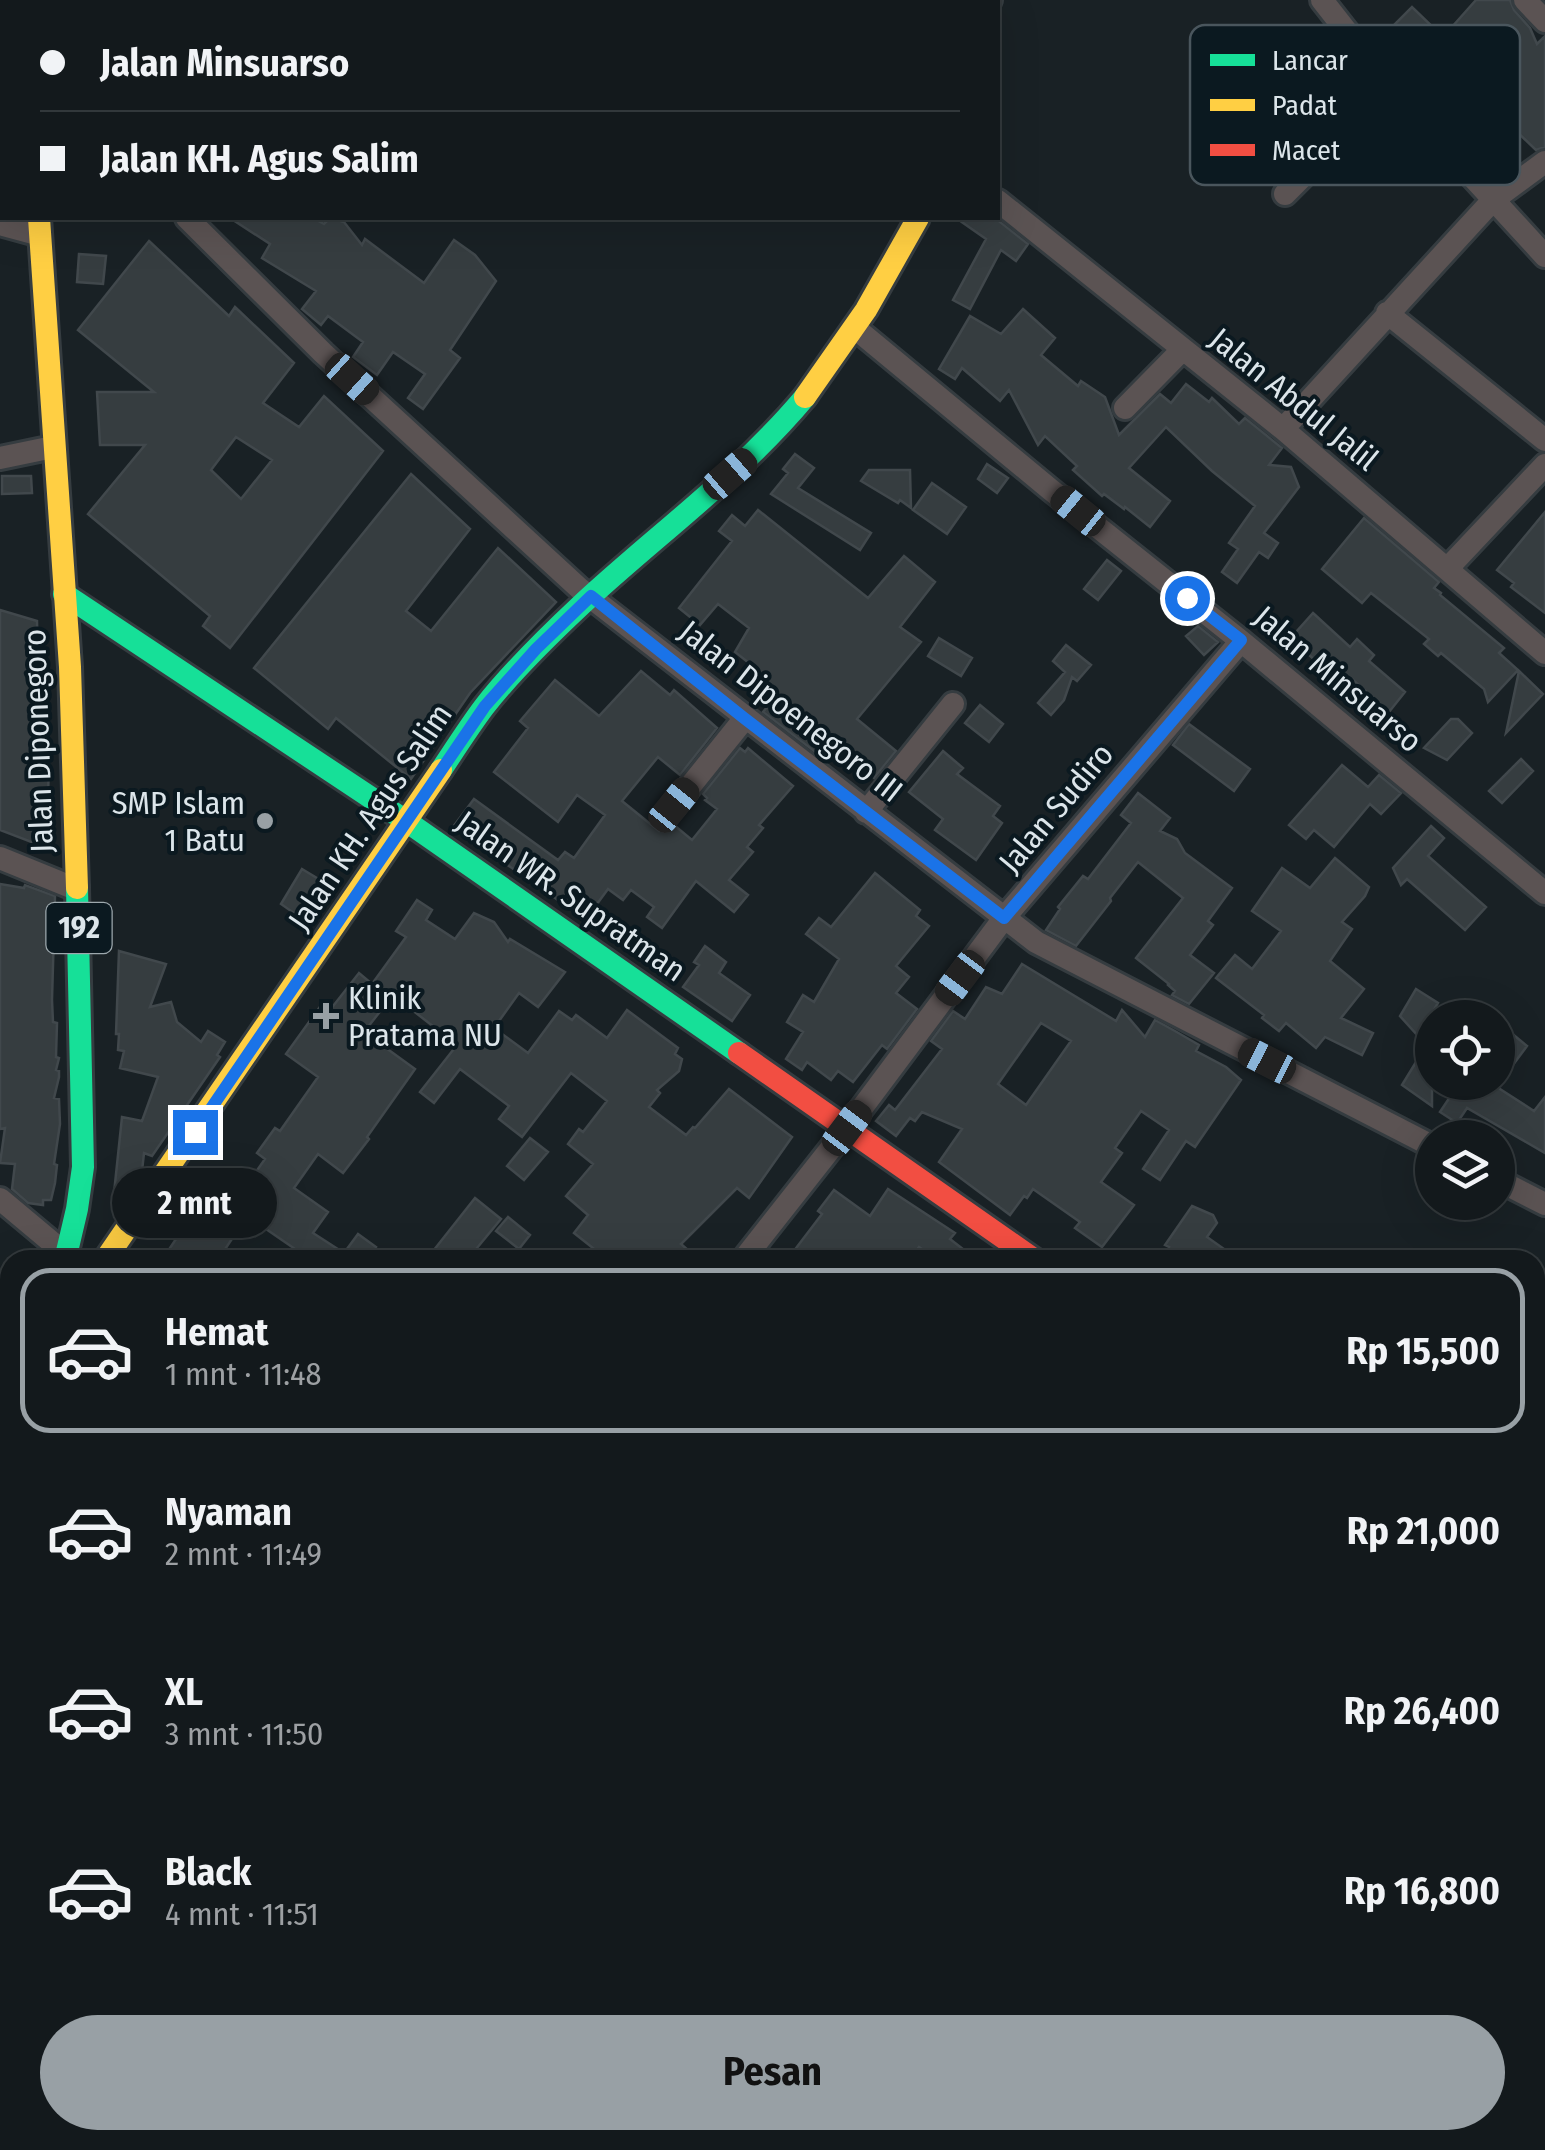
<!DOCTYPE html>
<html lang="id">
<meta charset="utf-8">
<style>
:root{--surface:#13191c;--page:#1c2225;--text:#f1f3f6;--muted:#9da0a3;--line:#32383b;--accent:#98a0a5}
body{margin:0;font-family:"Fira Sans Condensed",sans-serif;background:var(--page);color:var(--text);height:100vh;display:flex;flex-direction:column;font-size:38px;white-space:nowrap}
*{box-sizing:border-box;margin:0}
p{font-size:32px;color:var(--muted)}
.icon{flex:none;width:55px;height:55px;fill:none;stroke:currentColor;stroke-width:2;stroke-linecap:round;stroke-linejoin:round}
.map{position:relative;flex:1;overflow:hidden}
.side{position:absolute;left:0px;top:1250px;width:1545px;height:900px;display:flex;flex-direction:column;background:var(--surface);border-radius:30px 30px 0 0;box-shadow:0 10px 40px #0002,0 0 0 2px var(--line)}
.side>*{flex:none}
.hud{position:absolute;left:0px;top:0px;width:1000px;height:220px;box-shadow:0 10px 40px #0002,0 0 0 2px var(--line);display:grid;align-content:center;height:220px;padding:0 40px;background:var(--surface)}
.controls{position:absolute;left:1415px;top:1000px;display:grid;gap:20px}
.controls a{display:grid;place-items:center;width:100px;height:100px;border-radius:50%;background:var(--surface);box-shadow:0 10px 40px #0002,0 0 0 2px var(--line);font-size:50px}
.end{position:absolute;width:45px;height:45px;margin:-22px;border:12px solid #1a73e8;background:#fff;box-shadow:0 0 0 5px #fff}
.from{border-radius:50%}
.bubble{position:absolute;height:70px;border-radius:35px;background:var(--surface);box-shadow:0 10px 40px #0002,0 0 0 2px var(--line);font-size:32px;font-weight:700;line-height:70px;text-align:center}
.car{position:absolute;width:30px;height:60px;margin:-30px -15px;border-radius:12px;box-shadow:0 0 8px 2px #0007;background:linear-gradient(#222 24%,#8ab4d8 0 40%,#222 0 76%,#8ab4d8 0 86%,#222 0)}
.hud b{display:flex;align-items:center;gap:35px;height:95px;font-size:38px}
.hud b+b{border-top:2px solid var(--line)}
.hud i{width:25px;height:25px;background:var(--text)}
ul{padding:18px 0 0;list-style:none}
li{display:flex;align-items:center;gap:30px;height:165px;margin:0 20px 15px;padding:0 20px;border:5px solid transparent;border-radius:30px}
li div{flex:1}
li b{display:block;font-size:38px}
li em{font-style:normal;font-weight:700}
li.selected{border-color:var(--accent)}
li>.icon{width:90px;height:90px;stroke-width:1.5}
.action{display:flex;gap:20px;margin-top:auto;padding:20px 40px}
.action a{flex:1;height:115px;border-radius:60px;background:var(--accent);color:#111;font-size:40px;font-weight:700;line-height:115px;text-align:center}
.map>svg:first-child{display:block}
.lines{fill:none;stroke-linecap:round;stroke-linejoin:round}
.stream{stroke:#1a6989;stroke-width:6}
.building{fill:#363d40;stroke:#41484c;stroke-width:2.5;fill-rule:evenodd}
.street-casing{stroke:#353c40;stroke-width:28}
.fast-casing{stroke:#353c40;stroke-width:28}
.slow-casing{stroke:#353c40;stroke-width:28}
.jam-casing{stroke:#353c40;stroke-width:28}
.street{stroke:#5b5353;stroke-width:22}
.fast{stroke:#16e098;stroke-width:22}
.slow{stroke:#ffcf43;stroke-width:22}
.jam{stroke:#f24e42;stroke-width:22}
.route{stroke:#1a73e8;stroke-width:12}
.poi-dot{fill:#98a0a5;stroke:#0b1920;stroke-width:4}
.labels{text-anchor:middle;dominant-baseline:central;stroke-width:8;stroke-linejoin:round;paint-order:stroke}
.shield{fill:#0b1920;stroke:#9da8ad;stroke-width:2.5}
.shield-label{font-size:30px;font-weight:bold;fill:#dce5ea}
.street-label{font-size:32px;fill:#dce5ea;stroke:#0b1920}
.poi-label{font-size:32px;fill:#dce5ea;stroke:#0b1920;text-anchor:end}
.key{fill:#0b1920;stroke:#4a565d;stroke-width:2.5}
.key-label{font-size:28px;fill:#dce5ea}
</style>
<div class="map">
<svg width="1545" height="2150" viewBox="0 0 1545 2150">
<rect width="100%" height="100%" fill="#192125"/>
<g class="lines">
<path class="stream" d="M349,2140L351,2150"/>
</g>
<path class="building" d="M1476,0H1510L1514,10L1530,28L1537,44L1545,36V147L1536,150L1511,126L1492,145L1444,93L1436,101L1417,80L1438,60L1413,33L1397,46L1386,33L1412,7L1443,37Z
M230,218H313L324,224L330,218L344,222L362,245L365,239L424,283L454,240L475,255L496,281L450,350L460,358L423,409L408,398L425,374L393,352L377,375L353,357L363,342L328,316L321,325L302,309L316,291L262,258L270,244Z
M956,218H995L1028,244L1016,261L1001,250L970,309L953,300L986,239Z
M149,241L229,316L235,307L294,363L263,403L299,427L324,396L383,451L230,648L203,626L210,616L88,514L145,445H100L97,392H154L78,330ZM236,437L272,460L241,499L211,470Z
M79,254L106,256L103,284L77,282Z
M1023,309L1055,338L1041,355L1078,386L1081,381L1105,397L1119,435L1160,394L1171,403L1186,384L1209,402L1212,398L1239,424L1245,418L1282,448L1269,465L1291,467L1299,487L1264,533L1278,543L1268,558L1259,552L1237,583L1222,572L1238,549L1229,543L1255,506L1212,471L1166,427L1129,468L1170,501L1150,527L1125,507L1124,509L1104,494L1102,496L1073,470L1077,466L1045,436L1038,445L1009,390L1000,401L962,368L955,379L939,369L970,316L1001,334Z
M795,454L814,468L798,488L871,533L860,550L771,494L788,473L783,469Z
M987,464L1008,478L997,493L978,479Z
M869,470H910L911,508L900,500L898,503L861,481Z
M411,474L470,529L406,611L431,631L498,548L556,602L470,693L411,779L336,718L328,729L254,668Z
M2,476H31L32,493L2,494Z
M932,483L966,507L947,534L913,510Z
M758,510L868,598L904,556L935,582L900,627L921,642L857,719L896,751L874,778L833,745L823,758L763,712L772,701L744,679L754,667L735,652L749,628L718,604L700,625L679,608L732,541L719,531L732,515L745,526Z
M1545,512V613L1511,587L1514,583L1497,570Z
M1364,518L1439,582L1434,588L1441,593L1440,595L1504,648L1499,653L1518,670L1488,702L1484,689L1441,653L1438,656L1424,644L1429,639L1371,593L1362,603L1322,569Z
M1107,560L1121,571L1098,600L1084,589Z
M0,610L37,621L40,754L49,756L47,848L0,830Z
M1313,613L1350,647L1357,639L1374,655L1369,661L1405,692L1389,712L1352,679L1345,687L1308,654L1305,657L1288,641Z
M1198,626L1218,642L1204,655L1186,636Z
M939,638L972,658L961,676L928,656Z
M1066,645L1091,665L1077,681L1072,677L1064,700L1051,715L1038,703L1065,672L1053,661Z
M641,671L670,695L674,690L717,728L680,775L658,757L622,801L659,831L668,820L692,840L717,809L705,800L707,798L703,794L740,748L745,752L748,748L793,786L759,825L763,828L747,847L753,852L729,880L748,895L734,912L696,881L662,928L647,917L654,907L631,890L623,900L608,889L594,908L589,905L581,916L453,827L474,799L558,860L565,852L574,858L605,815L577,795L558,822L494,772L528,728L520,721L555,680L599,716Z
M1519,671L1543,694L1506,733Z
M980,705L1003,724L989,742L965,723Z
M1451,719H1458L1472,733L1447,760L1424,748Z
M1189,724L1250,769L1234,791L1173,745Z
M943,751L963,768L957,774L1000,806L993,816L1002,823L976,860L935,830L943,819L909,792Z
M1521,759L1533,771L1502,803L1489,791Z
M1342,765L1368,787L1379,775L1401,793L1381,814L1370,804L1334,847L1314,830L1306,839L1289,825Z
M1138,793L1170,818L1160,831L1177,839L1185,853L1232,888L1208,921L1213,925L1190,955L1214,973L1189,1004L1172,995L1175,991L1168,985L1169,984L1136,958L1183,898L1138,862L1110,898L1111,901L1076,946L1046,930L1060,909L1058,907L1083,876L1088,879L1131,823L1121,815Z
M1431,826L1444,838L1428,856L1486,907L1465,930L1407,879L1401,885L1393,868Z
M1335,858L1369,887L1365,896L1342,922L1352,929L1330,961L1364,989L1341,1018L1373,1033L1362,1055L1325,1037L1316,1048L1286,1023L1279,1031L1262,1018L1264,1015L1216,978L1235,955L1252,969L1281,931L1252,911L1282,868L1310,888Z
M302,869L335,889L311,925L281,904Z
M875,873L920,910L916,916L929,926L896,966L909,977L896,993L917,1009L887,1049L882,1045L853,1082L838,1071L831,1080L807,1062L802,1070L786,1059L803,1032L787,1022L803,995L814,1002L839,959L806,934L819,918L831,927Z
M0,884L24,888L25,885L55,896L52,1000L53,1022L57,1023L56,1057L59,1058L56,1070L59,1071V1077L54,1098L59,1099L60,1124L54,1164L57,1165L55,1183L51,1200H43V1205L28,1203L12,1189L15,1164L0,1163L5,1128L0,1129Z
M417,900L432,910L426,920L455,939L474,913L494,922L508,942L510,939L565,972L538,1007L519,993L494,1028L528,1053L559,1011L572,1020L576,1015L607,1038L627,1010L678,1048L675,1054L682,1059L679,1071L657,1090L660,1093L649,1107L686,1135L693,1127L695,1128L729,1089L792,1137L749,1198L737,1188L681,1244L688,1250L679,1260H608L574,1233L588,1215L566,1196L593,1164L568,1144L579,1129L583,1132L607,1101L571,1073L522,1137L499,1119L509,1106L460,1069L434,1103L420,1092L457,1045L393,995L364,1032L415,1069L367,1137L369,1139L343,1173L318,1154L294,1188L328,1212L313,1233L344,1253L358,1234L376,1247L367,1260H311L247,1216L218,1260H162L198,1206L210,1214L215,1205L227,1213L265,1159L257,1153L275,1128L280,1131L318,1077L286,1054L322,1004L330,1010L359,973L372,984L406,937L396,931Z
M705,946L726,962L719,973L750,995L732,1021L683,987L699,965L694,962Z
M119,951L166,964L150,1007L171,1002L177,1022L201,1042L208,1031L225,1042L217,1055L220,1057L152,1156L144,1153L142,1171L125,1195L114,1193L122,1117L142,1121L158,1077L120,1068L124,1051L118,1050L119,1034H116Z
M1022,964L1116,1021L1122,1010L1145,1037L1155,1020L1175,1031L1199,1045L1196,1051L1226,1067L1241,1080L1195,1147L1186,1141L1160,1180L1143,1169L1169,1130L1141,1111L1115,1148L1122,1153L1101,1182L1134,1205L1102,1247L1075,1228L1080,1222L1033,1189L1027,1198L1024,1196L1010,1215L939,1162L962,1129L922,1112L915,1121L910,1118L896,1136L876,1121L889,1105L895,1110L942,1049L931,1041L953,1011L965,1019L986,987L1002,994ZM1041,1023L1071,1041L1026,1105L998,1084Z
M1416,989L1438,1003L1418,1036L1400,1016Z
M1510,1032L1527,1046L1498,1085V1048Z
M1432,1036V1106L1402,1085Z
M1460,1082H1489L1534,1111L1545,1097V1153L1467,1108L1457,1123L1440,1112Z
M530,1138L548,1152L524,1180L507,1166Z
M888,1189L955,1233L950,1239L977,1260H938L919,1247L909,1260H787L822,1214L818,1211L834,1190L870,1216Z
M475,1198L501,1219L467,1260H426Z
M1192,1206L1213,1215L1217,1223L1207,1237L1224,1249L1216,1260H1160L1169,1247L1165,1245Z
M508,1217L530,1235L519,1249L496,1231Z"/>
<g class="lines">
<defs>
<path id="street" d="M317,0L323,2
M1322,0L1391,88L1545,256
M1525,0L1545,21
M346,2L347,0
M1285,194L1391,88
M998,201L1283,429L1545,653
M187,218L323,353L580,589L1036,942L1432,1146
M0,224L40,235
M1387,313L1545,440
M855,328L1051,490L1241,641L1545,893
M1125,408L1182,350
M1283,429L1493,200L1545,162
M0,458L53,447
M1447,569L1545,465
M675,805L745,718
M866,812L953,704
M0,858L76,889
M1498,1180L1545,1204
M0,1199L67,1255
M743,1260L847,1128L1004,918L1241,641
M1535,1365L1545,1350
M1535,1753L1545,1740
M0,1876L10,1865
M917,2140L937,2150
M58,2150L55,2147L63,2140
M1009,2150L1015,2140"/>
<path id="fast" d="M25,0V2
M989,2L990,0
M64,594L406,821L739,1053
M441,770C455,749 469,727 484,707C512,671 547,637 580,606C655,536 738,477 805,397
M65,1260L77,1209L83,1167L77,888
M0,1669L10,1678
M416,2140L423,2150
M1543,2150L1545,2149"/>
<path id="slow" d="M39,218L70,667L77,888
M805,397L866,310L918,218
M105,1260L441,770
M0,1387L10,1368
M0,1479L10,1453"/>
<path id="jam" d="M739,1053L1035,1260
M1535,1609L1545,1616"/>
</defs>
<use href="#street" class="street-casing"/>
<use href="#fast" class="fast-casing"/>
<use href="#slow" class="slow-casing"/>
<use href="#jam" class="jam-casing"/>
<use href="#street" class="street"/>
<use href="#fast" class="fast"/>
<use href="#slow" class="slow"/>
<use href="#jam" class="jam"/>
</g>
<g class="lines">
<path class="route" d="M195,1132L485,706L536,649L591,596L744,718L1004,918L1241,640L1187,598"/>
</g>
<g class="poi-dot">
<circle cx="265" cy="821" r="10"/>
<path d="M321 1001h10v10h10v10h-10v10h-10v-10h-10v-10h10z"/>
</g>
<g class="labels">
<rect class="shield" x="46.5" y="903" width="65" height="50" rx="8"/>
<g class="shield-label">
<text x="79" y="928">192</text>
</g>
<g class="street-label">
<text transform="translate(1294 399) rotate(39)">Jalan Abdul Jalil</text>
<text transform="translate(1338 679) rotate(40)">Jalan Minsuarso</text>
<text transform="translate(791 711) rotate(38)">Jalan Dipoenegoro III</text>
<text transform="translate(38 741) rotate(-92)">Jalan Diponegoro</text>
<text transform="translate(1056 808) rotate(-50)">Jalan Sudiro</text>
<text transform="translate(370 817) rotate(-56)">Jalan KH. Agus Salim</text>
<text transform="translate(571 896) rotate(35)">Jalan WR. Supratman</text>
</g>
<g class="poi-label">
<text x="245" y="803">SMP Islam<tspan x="245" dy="37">1 Batu</tspan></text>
<text x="348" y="998" text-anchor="start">Klinik<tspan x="348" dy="37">Pratama NU</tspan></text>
</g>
</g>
<rect x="1190" y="25" width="330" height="160" rx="15" class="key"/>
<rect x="1210" y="54" width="45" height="12" fill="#16e098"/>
<rect x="1210" y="99" width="45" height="12" fill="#ffcf43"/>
<rect x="1210" y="144" width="45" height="12" fill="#f24e42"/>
<g class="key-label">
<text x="1272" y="70">Lancar</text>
<text x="1272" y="115">Padat</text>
<text x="1272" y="160">Macet</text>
</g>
</svg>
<div class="controls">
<a><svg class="icon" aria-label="locate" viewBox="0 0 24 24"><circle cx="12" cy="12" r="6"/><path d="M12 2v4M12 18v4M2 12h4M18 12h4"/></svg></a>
<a><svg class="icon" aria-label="layers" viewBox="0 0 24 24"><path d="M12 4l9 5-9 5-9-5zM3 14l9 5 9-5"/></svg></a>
</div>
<i class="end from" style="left:1187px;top:598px"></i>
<i class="end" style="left:195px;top:1132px"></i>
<div class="bubble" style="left:112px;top:1168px;width:165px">2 mnt</div>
<i class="car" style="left:352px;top:379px;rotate:132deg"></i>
<i class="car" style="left:730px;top:474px;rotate:49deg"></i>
<i class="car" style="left:1078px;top:511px;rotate:309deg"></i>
<i class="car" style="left:674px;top:805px;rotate:39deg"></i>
<i class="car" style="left:960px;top:978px;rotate:217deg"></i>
<i class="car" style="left:1267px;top:1061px;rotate:297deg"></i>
<i class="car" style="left:847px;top:1128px;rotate:37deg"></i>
<div class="hud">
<b><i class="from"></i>Jalan Minsuarso</b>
<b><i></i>Jalan KH. Agus Salim</b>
</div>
<section class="side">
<ul>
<li class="selected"><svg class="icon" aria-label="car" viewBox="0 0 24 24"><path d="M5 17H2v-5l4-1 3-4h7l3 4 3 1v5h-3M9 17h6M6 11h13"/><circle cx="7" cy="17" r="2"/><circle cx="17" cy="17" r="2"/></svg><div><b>Hemat</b><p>1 mnt · 11:48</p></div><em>Rp 15,500</em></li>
<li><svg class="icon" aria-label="car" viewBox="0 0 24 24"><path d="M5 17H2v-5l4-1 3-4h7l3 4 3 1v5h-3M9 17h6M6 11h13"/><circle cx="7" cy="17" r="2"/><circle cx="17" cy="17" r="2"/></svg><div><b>Nyaman</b><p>2 mnt · 11:49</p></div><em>Rp 21,000</em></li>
<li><svg class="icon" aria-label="car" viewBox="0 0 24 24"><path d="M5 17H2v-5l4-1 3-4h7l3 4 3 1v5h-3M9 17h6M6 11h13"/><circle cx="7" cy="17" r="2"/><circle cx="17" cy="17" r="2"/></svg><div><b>XL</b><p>3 mnt · 11:50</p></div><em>Rp 26,400</em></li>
<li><svg class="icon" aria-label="car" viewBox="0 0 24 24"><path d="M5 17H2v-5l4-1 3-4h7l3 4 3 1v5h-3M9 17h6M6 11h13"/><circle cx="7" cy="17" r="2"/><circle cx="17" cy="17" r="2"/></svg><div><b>Black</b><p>4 mnt · 11:51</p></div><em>Rp 16,800</em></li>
</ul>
<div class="action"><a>Pesan</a></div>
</section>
</div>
